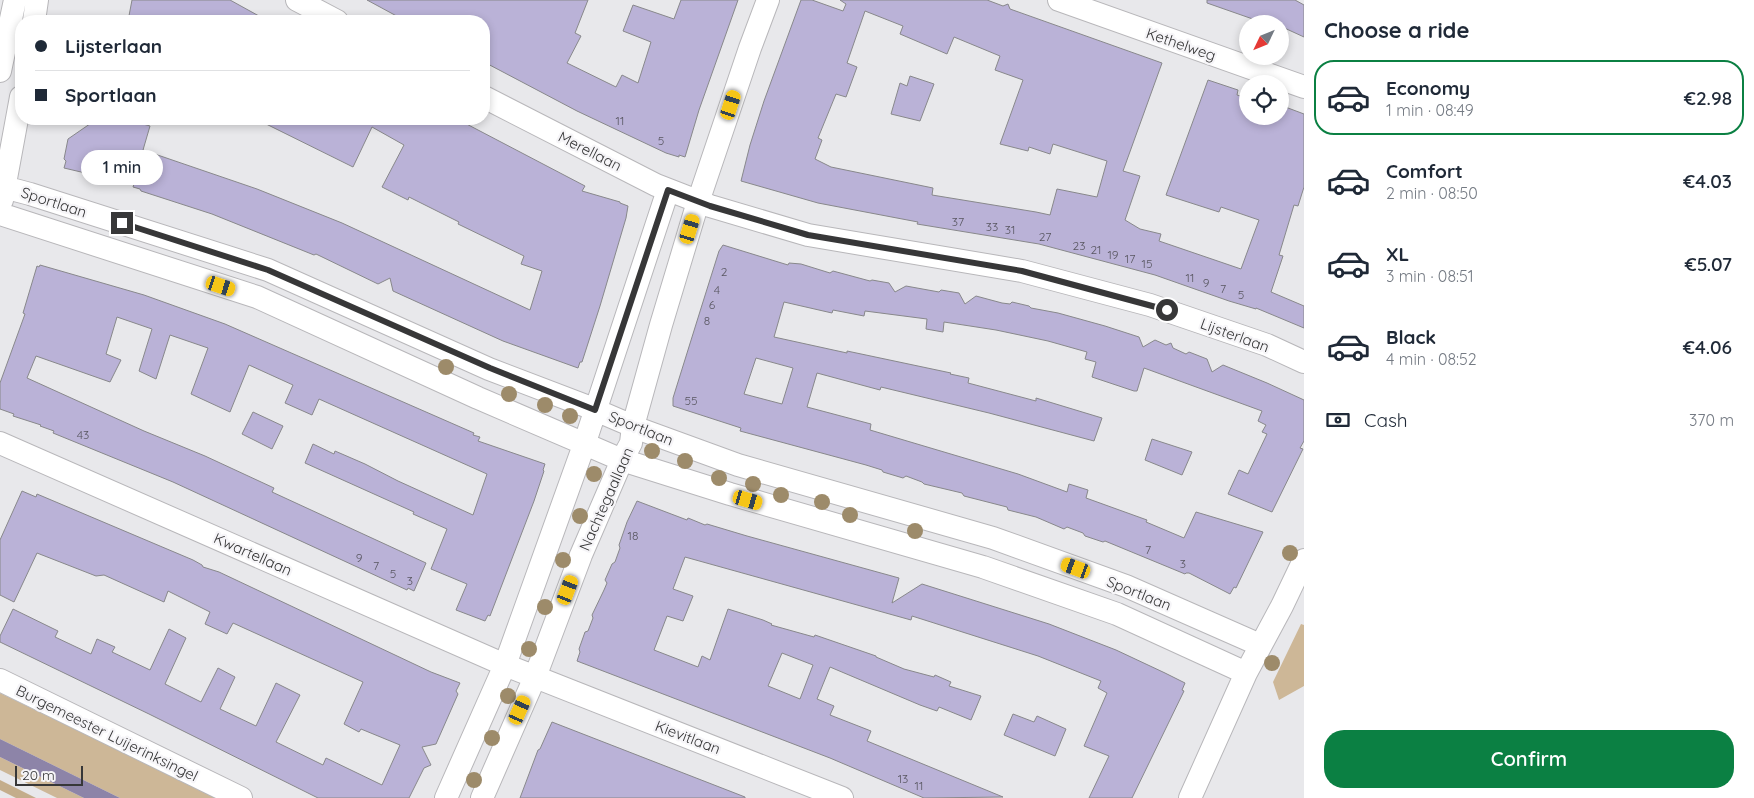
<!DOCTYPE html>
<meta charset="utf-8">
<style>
:root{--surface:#fff;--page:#f6f6f7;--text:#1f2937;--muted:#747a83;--line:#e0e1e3;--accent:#0b8043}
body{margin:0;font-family:Quicksand,sans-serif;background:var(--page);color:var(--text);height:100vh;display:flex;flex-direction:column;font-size:19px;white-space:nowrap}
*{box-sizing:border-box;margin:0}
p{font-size:16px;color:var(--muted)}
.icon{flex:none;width:28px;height:28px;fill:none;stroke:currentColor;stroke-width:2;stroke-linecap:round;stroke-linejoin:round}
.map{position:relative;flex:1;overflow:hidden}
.drawer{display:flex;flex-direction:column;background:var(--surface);width:450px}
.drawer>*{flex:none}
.guide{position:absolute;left:15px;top:15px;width:475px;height:110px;border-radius:20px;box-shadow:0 2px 8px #0003;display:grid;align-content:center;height:110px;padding:0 20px;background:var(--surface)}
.needle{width:32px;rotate:227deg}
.fabs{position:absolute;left:1239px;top:15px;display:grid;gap:10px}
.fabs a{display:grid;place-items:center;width:50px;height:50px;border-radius:50%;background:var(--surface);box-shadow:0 2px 8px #0003;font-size:25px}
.scale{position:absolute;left:15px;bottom:12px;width:68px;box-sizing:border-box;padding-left:5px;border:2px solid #373738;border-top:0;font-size:14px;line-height:18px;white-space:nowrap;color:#373738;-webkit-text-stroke:4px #f6f5f8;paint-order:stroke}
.end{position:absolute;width:22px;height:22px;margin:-11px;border:6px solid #373738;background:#fff;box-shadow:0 0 0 2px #fff}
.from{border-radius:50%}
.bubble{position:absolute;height:35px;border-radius:18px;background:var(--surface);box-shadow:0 2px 8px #0003;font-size:16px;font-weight:600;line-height:35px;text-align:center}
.car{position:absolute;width:15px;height:30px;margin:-15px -8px;border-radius:6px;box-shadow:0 0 4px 1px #0007;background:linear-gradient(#f5c518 24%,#345 0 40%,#f5c518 0 76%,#345 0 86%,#f5c518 0)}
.guide b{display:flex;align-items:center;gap:18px;height:48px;font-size:19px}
.guide b+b{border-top:1px solid var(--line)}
.guide i{width:12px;height:12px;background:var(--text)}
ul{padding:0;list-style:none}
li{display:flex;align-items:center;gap:15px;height:75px;margin:0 10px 8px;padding:0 10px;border:2px solid transparent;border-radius:20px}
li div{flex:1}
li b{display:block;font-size:19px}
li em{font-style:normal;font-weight:600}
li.current{border-color:var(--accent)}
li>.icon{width:45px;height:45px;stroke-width:1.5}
h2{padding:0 20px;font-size:22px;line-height:60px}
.pay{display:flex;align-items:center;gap:12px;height:55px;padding:0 20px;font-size:19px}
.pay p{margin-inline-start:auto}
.button{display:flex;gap:10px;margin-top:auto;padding:10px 20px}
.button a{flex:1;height:58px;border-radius:20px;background:var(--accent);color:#fff;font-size:20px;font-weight:600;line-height:58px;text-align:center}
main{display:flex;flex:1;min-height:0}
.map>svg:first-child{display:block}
.green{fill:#cdb797}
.forest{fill:#c4ad8b}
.water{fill:#8d84a8}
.building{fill:#bab2d7;stroke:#88888b;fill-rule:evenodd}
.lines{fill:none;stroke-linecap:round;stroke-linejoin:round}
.minor-casing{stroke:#b8b7ba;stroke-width:24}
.minor{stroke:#fff;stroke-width:22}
.tree{fill:#9d8b6a}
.route{stroke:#373738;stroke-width:6}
.labels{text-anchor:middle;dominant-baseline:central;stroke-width:4.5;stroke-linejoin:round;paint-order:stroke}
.number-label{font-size:12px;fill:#585660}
.street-label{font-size:15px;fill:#373738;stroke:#f6f5f8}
</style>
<main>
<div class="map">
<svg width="1304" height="798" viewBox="0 0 1304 798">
<rect width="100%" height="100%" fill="#e8e8eb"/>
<path class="green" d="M1301,624L1304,625V686L1279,700L1273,682Z
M0,693L217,798H120L0,739Z
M0,757L84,798H57L0,770Z"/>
<path class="forest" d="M0,780L36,798H16L0,790Z"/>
<path class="water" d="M0,739L120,798H84L0,757Z"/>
<path class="building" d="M132,0H230L268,21H128Z
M367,0H588L575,33L581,36L567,63L616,87L622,75L638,83L651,42L623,31L633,5L674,19L681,0H738L699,110L685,157L679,155V157L666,153L577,111L484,62V21H409L406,19L404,20Z
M801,0H812L843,11L846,4L840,0H987L1003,6L1008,4L1010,9L1162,63L1123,171L1140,176L1125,220L1140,229L1161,234L1159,241L1241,269L1259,220L1221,207L1219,212L1166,195L1208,80L1238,90L1237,95L1248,98V116H1280V105L1304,114V187L1298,206L1294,205L1279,255L1283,256L1271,292L1304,306V328L1256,308V309L1229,301L1155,275L1039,244L917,224L918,222L818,203L741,181L750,145L764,101ZM865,11L903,26L900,34L947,54L954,37L1000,56L995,70L1023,80L1000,144L1028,151L1029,147L1050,154L1053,144L1107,161L1097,197L1057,189L1050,215L1036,212L932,195L933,188L831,167L815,159L822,140L818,138L836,94L846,97L857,67L847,63Z
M1207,0H1295L1304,5V37L1280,26V24H1267L1207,3Z
M910,76L934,84L920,121L891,114L900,83L907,86Z
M97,119H126L150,126L143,150L257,189L342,223L530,310L542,271L521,264L524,256L458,224L459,222L409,197L408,200L382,187L404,145L372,127L353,167L256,119H457L585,186L582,191L620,202V203L628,206L626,218L600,306L582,362H580L578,368L503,341L393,291L390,278L378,284L316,254L314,255L212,214L141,191L140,189L133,187L136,178L100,166L98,176L64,168L66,161L64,159L68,139Z
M723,245L788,265L789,263L801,264L830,273L833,271L870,281L872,280L889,283L895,292L906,286L939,292L941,290L959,293L965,304L976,296L1002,303L1010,304L1012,302L1029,306L1031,308L1058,313L1105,326L1139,337L1143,347L1155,340L1166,345L1171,343L1173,348L1186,354L1189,352L1207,359L1212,372L1223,365L1267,383L1304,400V441L1300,448L1303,449L1272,512L1228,494L1239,470L1248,474L1267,434L1262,432L1266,425L1258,421L1262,411L1144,368L1137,391H1134L1092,377L1096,362L1085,359L1087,352L1048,341L996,330L944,322L943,332L926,329L927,319L865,311L864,316L833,310L832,313L784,302L774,337L847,353V351L951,373L950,374L969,378L968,383L1036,401V398L1102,418L1094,441L989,413L881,387L880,390L817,373L807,407L871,424L870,430L1018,474L1067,492L1069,484L1088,490L1086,498L1147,520L1146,522L1184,538L1196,512L1263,532L1236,588L1234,587L1230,594L1189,573H1186L1185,574L1105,541L1103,542L1085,536L1083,533L1067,527L1064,529L1036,517L1008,510L1007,507L964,496L962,493L924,484L922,482L906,476L903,478L883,472L882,470L866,465L740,431L741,428L673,406V398L702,305L719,251ZM756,358L793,368L782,404L744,394Z
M40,265L144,295L225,324L474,433L473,435L480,437L478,441L545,464L543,470L544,471L534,501L490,616L488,615L485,621L456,610L467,584L431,569L447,529L413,514L414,512L305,463L313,444L334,454L335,451L365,464L398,481L473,515L487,474L319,399L312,415L285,403L293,385L249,365L230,412L191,394L208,348L170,335L156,379L139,371L152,329L117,317L106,354L121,360L110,382L36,356L27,378L144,431L205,456L274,488L272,492L426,563L414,591L408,588L407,590L173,482L53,433L54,431L40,426L41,425L13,416L14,414L0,409V383L25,314L23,313L37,266L39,267Z
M253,412L283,426L272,449L242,434Z
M1152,439L1192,452L1182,475L1145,460Z
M22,491L36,497L37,494L193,560L202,565L203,567L219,572L431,672L460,683L456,691L458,694L436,744L422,747L431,765L424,768L409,798H318L149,714L0,642V636L13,609L58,631L55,637L91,654L97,639L115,647L112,652L150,670L169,629L186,638L165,684L201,702L218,668L235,677L220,709L256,726L276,683L300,695L276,742L323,765L326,758L382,785L400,745L361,729L359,732L344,724L363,682L233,623L227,634L205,624L210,612L168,591L164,602L104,575L96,576L37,553L14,602L0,595V540Z
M637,501L687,520L688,518L705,525L707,524L747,536L899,578L892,603L922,584L1049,624L1116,650L1165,673L1185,683L1182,690L1184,691L1132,798H1089L1109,756L1084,746L1107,693L1098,688L1101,681L1038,656L912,616L911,620L685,557L673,589L693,596L683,621L667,616L654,650L698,667L702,656L710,660L728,609L763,620L772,624L771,625L814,637L815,635L876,656V657L904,669L934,677L935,675L951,682L949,686L981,696L971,720L939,707L937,711L920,705L830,667L817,699L834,706L830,715L871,731L867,741L1003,797L924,798L830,758L577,661L580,652L579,649L585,632L588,631L593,618L592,615L604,590L607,583L605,580L612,564L615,562L620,548L619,545L627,522ZM782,653L813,665L800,699L768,686Z
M1013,714L1034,722L1037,716L1066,729L1055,756L1004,735Z
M552,722L745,797V798H520L538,750L540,749Z"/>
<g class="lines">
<defs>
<path id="minor" d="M297,0L337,21
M1059,0L1304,87
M34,21L37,0
M0,71L15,0
M484,97L656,185L710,206L808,235L1022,271L1150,305L1267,345L1304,362
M0,186L30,194L268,270L489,369L586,406L642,430L738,465L993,538L1126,586L1260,645
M2,200L21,97
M0,214L257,297L478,398L622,460L730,494L983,567L1117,614L1246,673
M0,443L505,665L842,798
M0,680L241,798
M446,798L505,665L584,445L668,190
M482,798L535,677L581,555L622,460L631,443L633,426L661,325L698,202L750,48L768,0
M1190,798L1246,673L1282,606L1304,560"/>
</defs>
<use href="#minor" class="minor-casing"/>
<use href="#minor" class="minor"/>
</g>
<g class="tree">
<circle cx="446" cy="367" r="8"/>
<circle cx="509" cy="394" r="8"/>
<circle cx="545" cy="405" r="8"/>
<circle cx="570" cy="416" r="8"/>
<circle cx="652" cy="451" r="8"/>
<circle cx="685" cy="461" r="8"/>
<circle cx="594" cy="474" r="8"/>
<circle cx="719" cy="478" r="8"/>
<circle cx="753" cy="484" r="8"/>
<circle cx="781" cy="495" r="8"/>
<circle cx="822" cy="502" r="8"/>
<circle cx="850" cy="515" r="8"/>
<circle cx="580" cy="516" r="8"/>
<circle cx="915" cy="531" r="8"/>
<circle cx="1290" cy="553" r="8"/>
<circle cx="563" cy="560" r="8"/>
<circle cx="545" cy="607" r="8"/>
<circle cx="529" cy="649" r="8"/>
<circle cx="1272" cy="663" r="8"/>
<circle cx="508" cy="696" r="8"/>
<circle cx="492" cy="738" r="8"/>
<circle cx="474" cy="780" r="8"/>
</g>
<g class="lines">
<path class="route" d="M122,223L268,270L490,368L595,410L668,190L710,206L808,235L1022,271L1167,310"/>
</g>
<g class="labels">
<g class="number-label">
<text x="620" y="120">11</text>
<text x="661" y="140">5</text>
<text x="958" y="221">37</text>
<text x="992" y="226">33</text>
<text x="1010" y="229">31</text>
<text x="1045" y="236">27</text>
<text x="1079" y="245">23</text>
<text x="1096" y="249">21</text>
<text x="1113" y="254">19</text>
<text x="1130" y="258">17</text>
<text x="1147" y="263">15</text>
<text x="724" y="271">2</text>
<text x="1190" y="277">11</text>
<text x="1206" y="282">9</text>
<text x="1223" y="288">7</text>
<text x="717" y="289">4</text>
<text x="1241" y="294">5</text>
<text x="712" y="304">6</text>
<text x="707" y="320">8</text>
<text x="691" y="400">55</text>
<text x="83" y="434">43</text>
<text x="633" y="535">18</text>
<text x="1148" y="549">7</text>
<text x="359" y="557">9</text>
<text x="1183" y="563">3</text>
<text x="376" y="565">7</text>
<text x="393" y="573">5</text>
<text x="410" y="580">3</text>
<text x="903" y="778">13</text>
<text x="919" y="785">11</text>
</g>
<g class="street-label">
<text transform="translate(1181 44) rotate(19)">Kethelweg</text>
<text transform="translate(590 151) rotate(27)">Merellaan</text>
<text transform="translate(54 202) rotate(18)">Sportlaan</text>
<text transform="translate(1235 335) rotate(20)">Lijsterlaan</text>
<text transform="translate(641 428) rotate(22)">Sportlaan</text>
<text transform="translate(606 499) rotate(-66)">Nachtegaallaan</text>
<text transform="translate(253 554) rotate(24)">Kwartellaan</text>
<text transform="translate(1139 593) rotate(22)">Sportlaan</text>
<text transform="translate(107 733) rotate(26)">Burgemeester Luijerinksingel</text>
<text transform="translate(688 737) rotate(21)">Kievitlaan</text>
</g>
</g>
</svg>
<div class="fabs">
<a><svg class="needle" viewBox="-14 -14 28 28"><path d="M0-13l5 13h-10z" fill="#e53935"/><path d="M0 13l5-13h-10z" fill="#747a83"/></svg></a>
<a><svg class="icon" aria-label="locate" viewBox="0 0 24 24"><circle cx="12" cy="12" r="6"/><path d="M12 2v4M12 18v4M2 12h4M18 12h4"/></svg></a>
</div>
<div class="scale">20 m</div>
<i class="end from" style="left:1167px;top:310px"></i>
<i class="end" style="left:122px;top:223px"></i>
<div class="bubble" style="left:81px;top:150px;width:82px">1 min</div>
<i class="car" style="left:731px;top:105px;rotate:18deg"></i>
<i class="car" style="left:690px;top:229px;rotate:17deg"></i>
<i class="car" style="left:221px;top:286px;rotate:108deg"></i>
<i class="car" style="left:748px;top:500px;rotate:106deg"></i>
<i class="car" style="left:1076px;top:568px;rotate:290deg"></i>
<i class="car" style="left:568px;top:590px;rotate:21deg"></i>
<i class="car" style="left:520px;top:710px;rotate:24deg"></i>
<div class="guide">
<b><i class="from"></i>Lijsterlaan</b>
<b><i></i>Sportlaan</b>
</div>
</div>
<section class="drawer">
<h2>Choose a ride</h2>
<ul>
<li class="current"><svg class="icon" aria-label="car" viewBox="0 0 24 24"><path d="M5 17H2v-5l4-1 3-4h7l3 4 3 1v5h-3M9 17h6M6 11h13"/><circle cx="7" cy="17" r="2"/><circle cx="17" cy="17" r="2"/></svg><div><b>Economy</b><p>1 min · 08:49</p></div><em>€2.98</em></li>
<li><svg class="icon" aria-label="car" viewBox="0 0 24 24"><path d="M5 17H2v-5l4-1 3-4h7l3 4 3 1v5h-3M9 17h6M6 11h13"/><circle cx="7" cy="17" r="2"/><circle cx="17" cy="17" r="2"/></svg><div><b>Comfort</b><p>2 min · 08:50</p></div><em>€4.03</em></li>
<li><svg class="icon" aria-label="car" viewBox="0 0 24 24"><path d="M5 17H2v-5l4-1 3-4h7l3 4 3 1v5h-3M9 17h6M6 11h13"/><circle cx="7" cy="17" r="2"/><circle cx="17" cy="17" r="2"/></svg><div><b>XL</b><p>3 min · 08:51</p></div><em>€5.07</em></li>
<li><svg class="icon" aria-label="car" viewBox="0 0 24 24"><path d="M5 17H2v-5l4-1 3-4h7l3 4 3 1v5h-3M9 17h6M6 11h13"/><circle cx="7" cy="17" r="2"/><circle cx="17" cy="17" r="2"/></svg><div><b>Black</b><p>4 min · 08:52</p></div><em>€4.06</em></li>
</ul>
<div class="pay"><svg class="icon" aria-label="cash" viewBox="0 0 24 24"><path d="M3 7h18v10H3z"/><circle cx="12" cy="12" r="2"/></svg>Cash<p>370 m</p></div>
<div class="button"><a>Confirm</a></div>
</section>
</main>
